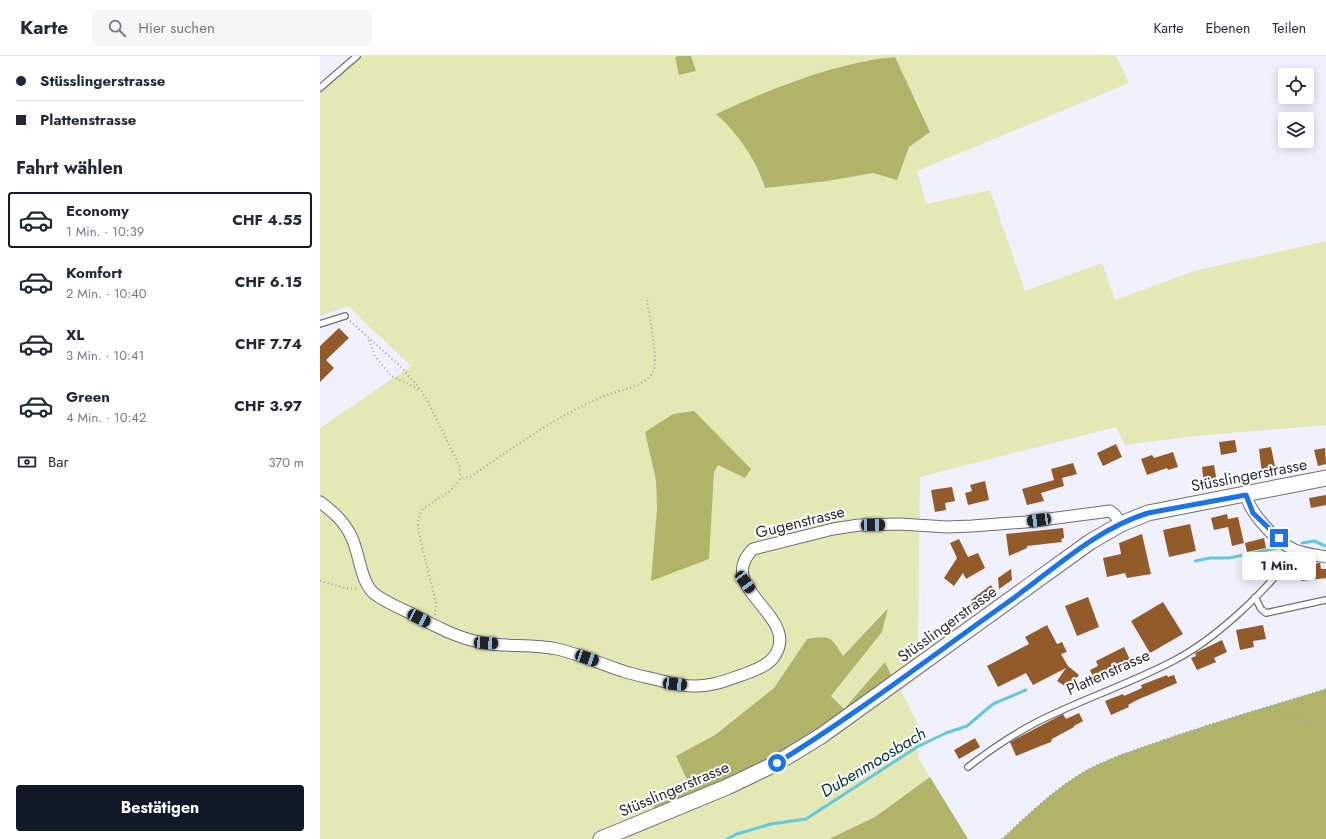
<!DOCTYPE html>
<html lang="de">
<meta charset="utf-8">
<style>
:root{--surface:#fff;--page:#f6f6f7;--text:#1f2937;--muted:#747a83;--line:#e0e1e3;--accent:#111827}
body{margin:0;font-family:Jost,sans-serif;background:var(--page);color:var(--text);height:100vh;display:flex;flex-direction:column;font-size:15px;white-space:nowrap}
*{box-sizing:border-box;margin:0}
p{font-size:13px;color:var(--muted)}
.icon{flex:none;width:22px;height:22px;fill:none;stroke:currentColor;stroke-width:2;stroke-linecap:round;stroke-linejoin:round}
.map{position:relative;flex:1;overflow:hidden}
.details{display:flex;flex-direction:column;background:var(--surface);width:320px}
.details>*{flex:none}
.hud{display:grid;align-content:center;height:88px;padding:0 16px;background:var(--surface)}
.controls{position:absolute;left:958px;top:12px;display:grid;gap:8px}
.controls a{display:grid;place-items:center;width:36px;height:36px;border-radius:4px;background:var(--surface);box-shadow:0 2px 10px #0003;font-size:20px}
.end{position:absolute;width:18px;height:18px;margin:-9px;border:5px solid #1a73e8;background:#fff;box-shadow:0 0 0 2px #fff}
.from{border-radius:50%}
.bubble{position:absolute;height:28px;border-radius:4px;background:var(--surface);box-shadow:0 2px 10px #0003;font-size:13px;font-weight:700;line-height:28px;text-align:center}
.car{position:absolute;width:12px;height:24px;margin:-12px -6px;border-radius:5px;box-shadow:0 0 3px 1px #0007;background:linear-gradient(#222 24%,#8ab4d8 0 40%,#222 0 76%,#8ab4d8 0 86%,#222 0)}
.hud b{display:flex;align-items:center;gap:14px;height:38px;font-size:15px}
.hud b+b{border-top:1px solid var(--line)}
.hud i{width:10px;height:10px;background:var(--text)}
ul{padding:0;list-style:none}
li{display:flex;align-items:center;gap:12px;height:56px;margin:0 8px 6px;padding:0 8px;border:2px solid transparent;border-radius:4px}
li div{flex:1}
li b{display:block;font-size:15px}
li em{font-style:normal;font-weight:700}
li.on{border-color:var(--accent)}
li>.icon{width:36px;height:36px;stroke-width:1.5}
h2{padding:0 16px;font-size:18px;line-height:48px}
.pay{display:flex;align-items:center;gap:10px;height:44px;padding:0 16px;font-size:15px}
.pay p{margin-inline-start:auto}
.button{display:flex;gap:8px;margin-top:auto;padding:8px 16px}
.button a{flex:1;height:46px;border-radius:4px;background:var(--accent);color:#fff;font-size:16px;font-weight:700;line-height:46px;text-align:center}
header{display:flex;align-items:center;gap:24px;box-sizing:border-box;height:56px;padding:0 20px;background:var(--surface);border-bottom:1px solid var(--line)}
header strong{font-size:19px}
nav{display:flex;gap:22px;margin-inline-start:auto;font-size:14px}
.search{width:280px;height:36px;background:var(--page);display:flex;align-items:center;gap:10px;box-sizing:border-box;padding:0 14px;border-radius:4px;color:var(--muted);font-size:15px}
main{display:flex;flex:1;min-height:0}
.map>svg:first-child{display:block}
.green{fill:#e4e8b5;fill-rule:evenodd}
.forest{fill:#b0b368}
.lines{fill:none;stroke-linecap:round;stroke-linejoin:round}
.stream{stroke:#63c9db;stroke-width:3}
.building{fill:#945b2a}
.lane-casing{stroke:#6d6d77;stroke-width:8}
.street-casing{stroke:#6d6d77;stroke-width:13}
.secondary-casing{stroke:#6d6d77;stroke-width:17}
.path{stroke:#9fa0a9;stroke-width:2;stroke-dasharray:1 3;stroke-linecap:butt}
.lane{stroke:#fff;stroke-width:5.5}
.street{stroke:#fff;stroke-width:11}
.secondary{stroke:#fff;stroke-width:15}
.route{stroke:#1a73e8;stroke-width:5}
.labels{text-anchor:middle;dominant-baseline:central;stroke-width:4;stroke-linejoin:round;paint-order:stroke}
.street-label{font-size:16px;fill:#2e2f33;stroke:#fff}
.water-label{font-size:17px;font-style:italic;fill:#02353d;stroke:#fff}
</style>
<header>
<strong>Karte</strong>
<div class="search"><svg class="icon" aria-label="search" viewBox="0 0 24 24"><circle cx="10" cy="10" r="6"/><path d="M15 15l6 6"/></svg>Hier suchen</div>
<nav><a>Karte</a><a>Ebenen</a><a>Teilen</a></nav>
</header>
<main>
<section class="details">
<div class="hud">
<b><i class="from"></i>Stüsslingerstrasse</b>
<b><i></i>Plattenstrasse</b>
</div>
<h2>Fahrt wählen</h2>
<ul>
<li class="on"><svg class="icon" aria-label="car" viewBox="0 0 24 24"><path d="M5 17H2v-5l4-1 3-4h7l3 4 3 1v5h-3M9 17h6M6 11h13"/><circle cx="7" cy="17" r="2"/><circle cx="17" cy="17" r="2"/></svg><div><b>Economy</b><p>1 Min. · 10:39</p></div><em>CHF 4.55</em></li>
<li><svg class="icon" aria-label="car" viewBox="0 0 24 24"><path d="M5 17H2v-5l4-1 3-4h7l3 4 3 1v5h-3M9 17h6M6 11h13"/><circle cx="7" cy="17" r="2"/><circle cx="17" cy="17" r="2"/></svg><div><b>Komfort</b><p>2 Min. · 10:40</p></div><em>CHF 6.15</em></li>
<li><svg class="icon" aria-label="car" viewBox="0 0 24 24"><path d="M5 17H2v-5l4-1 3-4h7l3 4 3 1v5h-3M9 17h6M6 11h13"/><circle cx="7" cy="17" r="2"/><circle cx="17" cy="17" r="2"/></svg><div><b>XL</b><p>3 Min. · 10:41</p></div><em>CHF 7.74</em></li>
<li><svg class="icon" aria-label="car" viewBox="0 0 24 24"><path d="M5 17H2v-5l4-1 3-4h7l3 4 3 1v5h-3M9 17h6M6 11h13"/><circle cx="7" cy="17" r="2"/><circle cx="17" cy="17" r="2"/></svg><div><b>Green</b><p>4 Min. · 10:42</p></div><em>CHF 3.97</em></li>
</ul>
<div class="pay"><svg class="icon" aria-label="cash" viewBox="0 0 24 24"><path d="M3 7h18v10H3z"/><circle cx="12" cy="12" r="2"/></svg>Bar<p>370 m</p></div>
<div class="button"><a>Bestätigen</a></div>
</section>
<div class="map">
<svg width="1006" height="783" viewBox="0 0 1006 783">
<rect width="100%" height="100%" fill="#f0f1fd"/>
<path class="green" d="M37,0H796L809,27L597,115L606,148L670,134L705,235L782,207L795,244L874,215L1006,185V369L865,381L805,389L796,371L600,421L598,597L604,617L581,635L607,686L597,691L599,703L610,721L555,761L509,783H0V372L91,310L28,250L0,260V32ZM546,4L595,42L610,75L589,91L576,123L553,117L508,125L445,132L435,108L415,74L396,58L470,26ZM353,358L425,422L398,409L394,416L392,449L337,453L336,424L325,376ZM567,552L562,576L511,640L524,653L565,606L573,623L443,709L344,736L368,726L356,700L395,679L454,632L487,584L523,600Z"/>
<path class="forest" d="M358,0H371L376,15L359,19L355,1Z
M575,1L610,76L589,91L577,124L553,117L508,125L445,132C436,104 418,77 396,58C453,32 513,7 575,1Z
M374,355L431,413L425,422L398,409L394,416L389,503L331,525L337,453L336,424L325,376L353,358Z
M568,552L562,576L511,640L524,653L565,606L573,623L471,693L335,756L333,752L344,736L368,726L356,700L395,679L454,632L487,583C511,579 511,581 523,600Z
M1006,633V783H682C707,760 732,735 762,717C787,702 818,693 846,683C899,665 953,649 1006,633Z
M610,721L648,783H509L555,761Z"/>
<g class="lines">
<path class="stream" d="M982,487L994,485L1006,490
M875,505L890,502H909L962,491
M407,783L417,778L451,768L486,763L597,691L626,677L647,670L673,648L706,634"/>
</g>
<path class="building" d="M19,272L29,282L6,304L14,312L0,326V290Z
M915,384L917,396L901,399L899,386Z
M796,388L802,401L783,410L777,397Z
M951,391L956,415L942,418L939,393Z
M1005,392L1006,408L998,410L994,394Z
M853,396L858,411L848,414L847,412L827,419L821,403L832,399L834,402Z
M753,407L757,418L742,422L744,430L721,437L724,445L707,449L702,433L734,424L731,413Z
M894,409L897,426L884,429L882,411Z
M665,425L669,444L648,449L645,437L652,435L650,429Z
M632,431L635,445L625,447L626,454L615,456L611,434Z
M1006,439V449L991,452L989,442Z
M907,458L908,463L918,461L924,487L912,490L908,471L894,474L891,462Z
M870,468L876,495L849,501L843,474Z
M743,472L744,482L741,483L742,486L707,490V492L689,500L686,478Z
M822,478L831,518L807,522L805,517L787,521L783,502L801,498L799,487Z
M944,482L946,492L927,496L925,487Z
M639,483L648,501L658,497L665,512L646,523L643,517L634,530L624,522L637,502L630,487Z
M977,502L981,503L982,509L1000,507L1001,513H1006V522L981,525V523H975L973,506Z
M691,513L692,524L679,533L678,522Z
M671,529L676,536L656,550L651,544Z
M768,541L779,571L757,580L745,550Z
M843,546L863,578L830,597L811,565Z
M727,569L737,588L742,586L747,596L741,598L748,610L759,619L748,632L737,625L746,612L713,629L706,617L678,631L667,610L709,588L705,581Z
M943,569L946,583L933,585L934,591L920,594L916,574Z
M902,584L907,596L894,602L896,606L877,614L871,602L876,600L875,597Z
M804,591L813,610L786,624L783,619L774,623L770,614L778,610L776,605Z
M847,619L848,621L854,619L857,627L817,644L808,649L809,651L791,659L785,645L803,638L804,640L822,632L821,629Z
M759,657L763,665L754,670V671L732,683L731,686L723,689L696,700L690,686L743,658L746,663Z
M655,682L660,691L639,703L634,694Z"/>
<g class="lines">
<defs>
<path id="lane" d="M0,32L37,0
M0,268L25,260
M935,541L941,553L946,557L1006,544
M648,711C670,694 692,679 717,666C762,643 810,628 855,604C895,583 950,533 975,494"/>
<path id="street" d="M926,439C930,458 958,487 975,494C985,498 996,499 1006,501
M0,446C12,455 24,465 31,480C40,497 40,528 56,539C66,546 77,551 88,556C113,569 136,582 164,587C188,591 213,588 237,593C259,598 281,608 303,615C314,619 326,621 338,624C350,627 364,631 377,630C393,630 407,624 422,619C432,615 446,611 453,602C485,561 392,533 433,493L513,473L539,469L580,468L627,471L652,470L706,466L790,455L795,459L801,468"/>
<path id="secondary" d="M281,783L407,731L457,707L501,680L770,486L801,468L828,457L1006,422"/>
</defs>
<use href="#lane" class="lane-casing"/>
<use href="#street" class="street-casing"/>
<use href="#secondary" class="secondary-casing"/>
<path class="path" d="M30,265L80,310L98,330L107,344L139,409L141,422
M49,284L55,300L71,320L99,333
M0,525L26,532L38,533
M115,559L116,547L99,478C98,469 97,461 103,453L130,435L141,422L150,421C193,392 234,361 282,341C297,334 324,332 333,316C339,305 329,259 327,244
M927,658L1006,667
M982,664L1006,638
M682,783C707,760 732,735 762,717C787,702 818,693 846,683C899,665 953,649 1006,633"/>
<use href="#lane" class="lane"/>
<use href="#street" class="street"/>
<use href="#secondary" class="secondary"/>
</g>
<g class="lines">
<path class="route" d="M457,707C538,657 613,599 691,544C734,513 776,473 828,457L926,439L933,457L959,482"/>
</g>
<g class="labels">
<g class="street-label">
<text transform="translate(929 419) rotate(-11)">Stüsslingerstrasse</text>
<text transform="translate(480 466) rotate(-14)">Gugenstrasse</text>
<text transform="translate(627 568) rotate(-36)">Stüsslingerstrasse</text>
<text transform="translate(788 616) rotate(-24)">Plattenstrasse</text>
<text transform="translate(354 733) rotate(-23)">Stüsslingerstrasse</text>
</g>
<g class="water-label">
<text transform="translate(553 706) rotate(-31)">Dubenmoosbach</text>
</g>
</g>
</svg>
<div class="controls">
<a><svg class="icon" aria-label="locate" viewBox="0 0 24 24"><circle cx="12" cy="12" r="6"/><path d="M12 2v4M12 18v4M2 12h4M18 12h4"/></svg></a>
<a><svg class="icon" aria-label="layers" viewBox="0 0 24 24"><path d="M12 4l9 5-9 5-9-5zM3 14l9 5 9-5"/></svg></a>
</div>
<i class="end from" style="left:457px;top:707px"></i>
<i class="end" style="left:959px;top:482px"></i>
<div class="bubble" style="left:922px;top:496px;width:74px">1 Min.</div>
<i class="car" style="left:719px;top:464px;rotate:262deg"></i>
<i class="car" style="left:553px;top:469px;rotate:89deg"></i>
<i class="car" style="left:425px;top:526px;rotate:143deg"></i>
<i class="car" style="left:99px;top:562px;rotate:117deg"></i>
<i class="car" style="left:166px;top:587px;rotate:93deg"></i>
<i class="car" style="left:267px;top:602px;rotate:109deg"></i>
<i class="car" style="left:355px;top:628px;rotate:96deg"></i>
</div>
</main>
